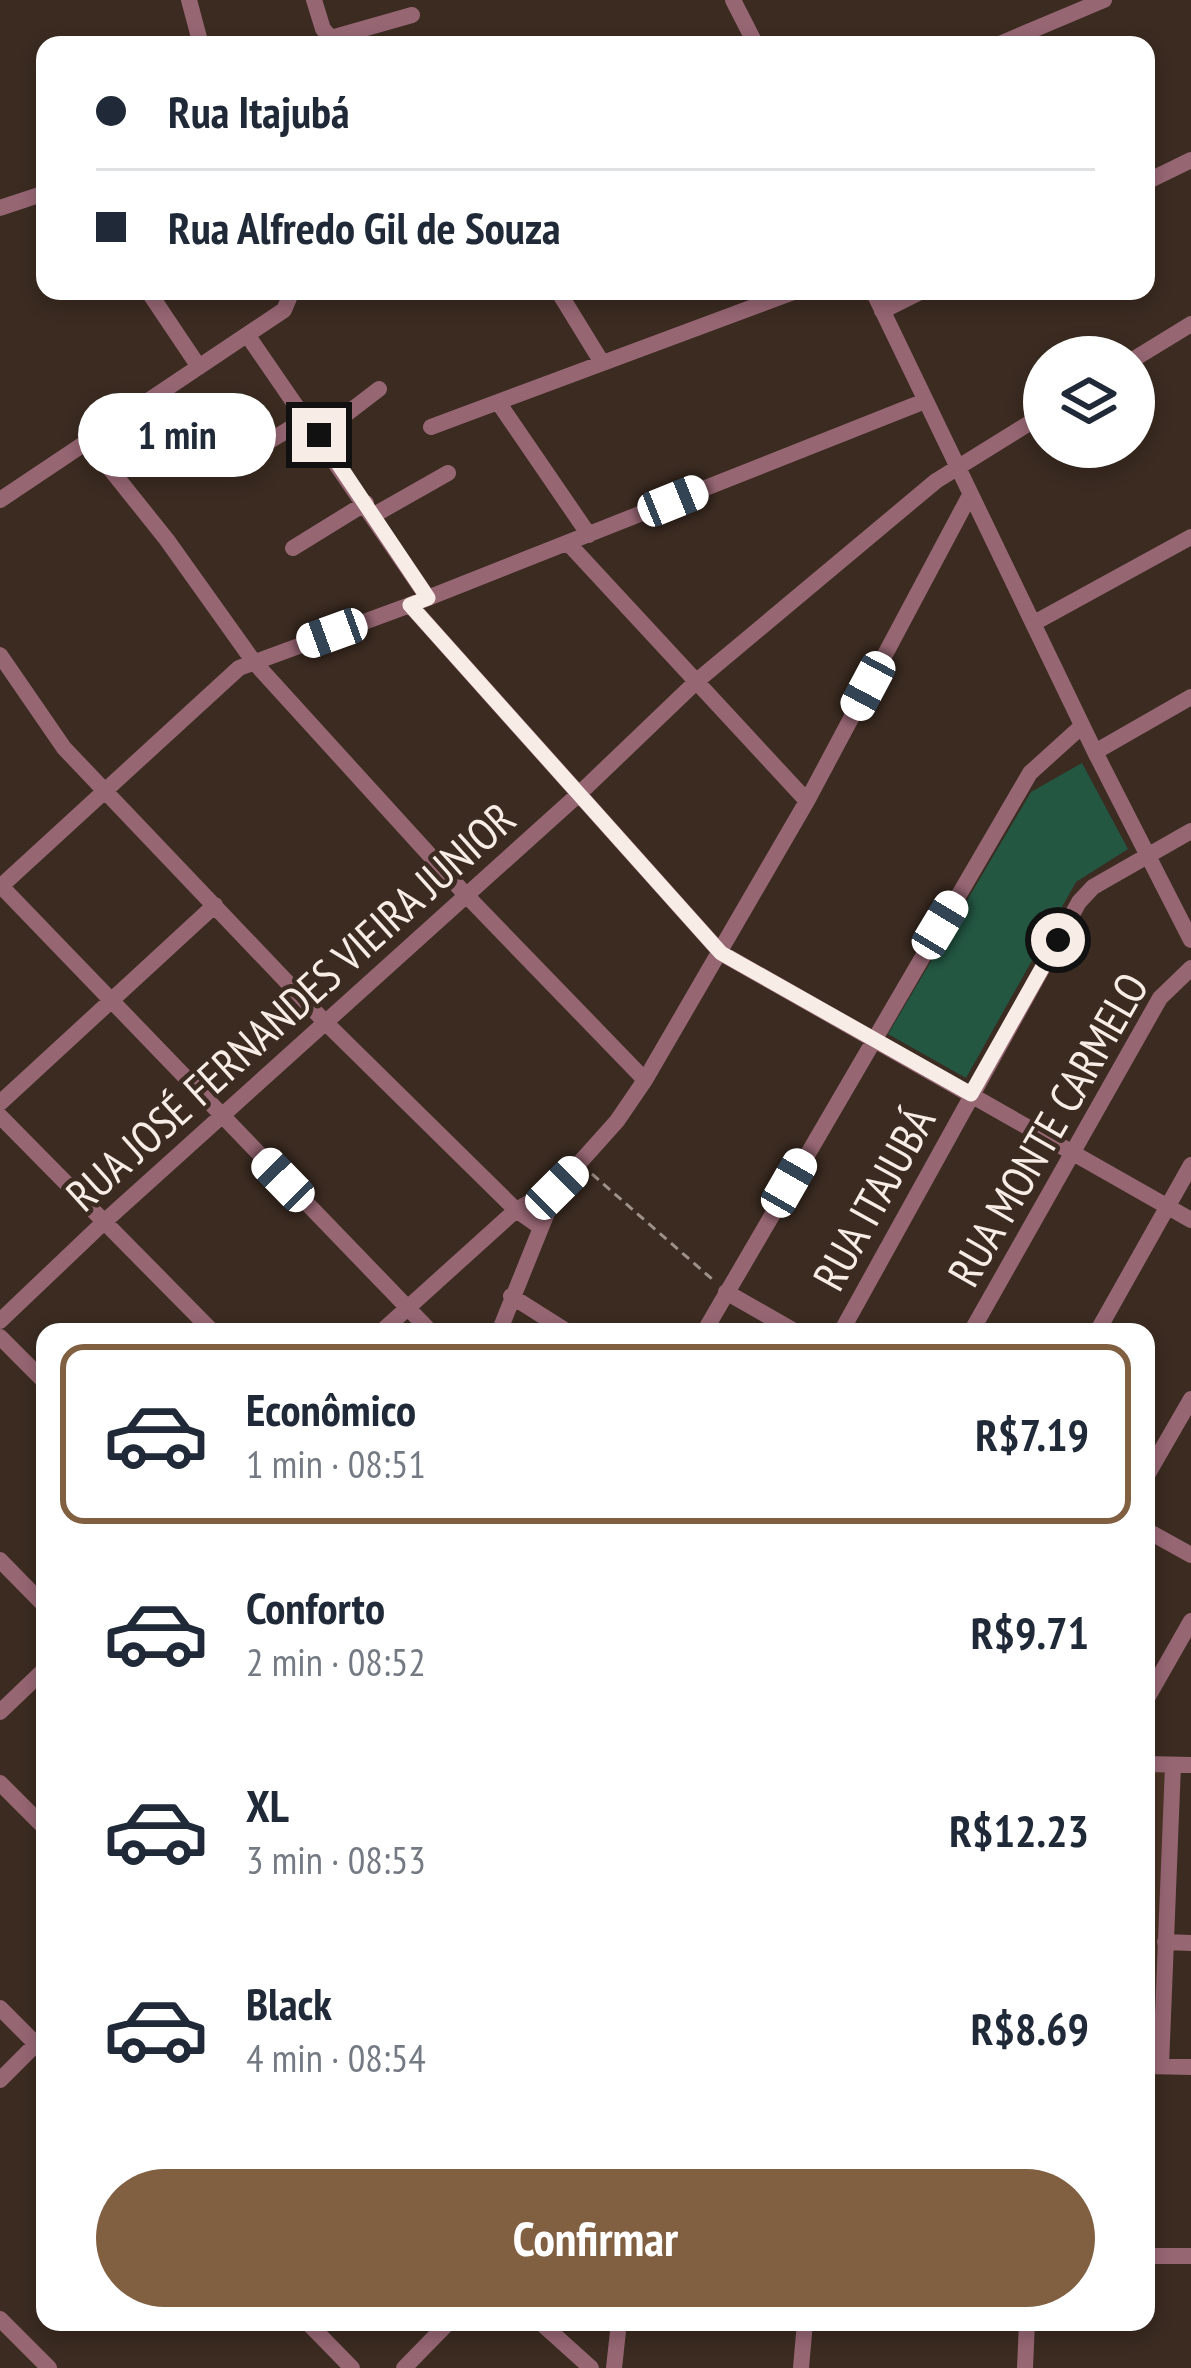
<!DOCTYPE html>
<html lang="pt">
<meta charset="utf-8">
<style>
:root{--surface:#fff;--page:#f6f6f7;--text:#1f2937;--muted:#747a83;--line:#e0e1e3;--accent:#815f41}
body{margin:0;font-family:"PT Sans Narrow",sans-serif;background:var(--page);color:var(--text);height:100vh;display:flex;flex-direction:column;font-size:45px;white-space:nowrap}
*{box-sizing:border-box;margin:0}
p{font-size:39px;color:var(--muted)}
.icon{flex:none;width:66px;height:66px;fill:none;stroke:currentColor;stroke-width:2;stroke-linecap:round;stroke-linejoin:round}
.map{position:relative;flex:1;overflow:hidden}
.drawer{position:absolute;left:36px;top:1323px;width:1119px;height:1008px;display:flex;flex-direction:column;background:var(--surface);border-radius:24px;box-shadow:0 6px 18px #0003}
.drawer>*{flex:none}
.guide{position:absolute;left:36px;top:36px;width:1119px;height:264px;border-radius:24px;box-shadow:0 6px 18px #0003;display:grid;align-content:center;height:264px;padding:0 60px;background:var(--surface)}
.buttons{position:absolute;left:1023px;top:336px;display:grid;gap:24px}
.buttons a{display:grid;place-items:center;width:132px;height:132px;border-radius:50%;background:var(--surface);box-shadow:0 6px 18px #0003;font-size:60px}
.end{position:absolute;width:54px;height:54px;margin:-27px;border:15px solid #f8ede6;background:#111;box-shadow:0 0 0 6px #111}
.from{border-radius:50%}
.bubble{position:absolute;height:84px;border-radius:42px;background:var(--surface);box-shadow:0 6px 18px #0003;font-size:39px;font-weight:700;line-height:84px;text-align:center}
.car{position:absolute;width:36px;height:72px;margin:-36px -18px;border-radius:15px;box-shadow:0 0 9px 3px #0007;background:linear-gradient(#fff 24%,#345 0 40%,#fff 0 76%,#345 0 86%,#fff 0)}
.guide b{display:flex;align-items:center;gap:42px;height:114px;font-size:45px}
.guide b+b{border-top:3px solid var(--line)}
.guide i{width:30px;height:30px;background:var(--text)}
ul{padding:21px 0 0;list-style:none}
li{display:flex;align-items:center;gap:36px;height:180px;margin:0 24px 18px;padding:0 36px;border:6px solid transparent;border-radius:24px}
li div{flex:1}
li b{display:block;font-size:45px}
li em{font-style:normal;font-weight:700}
li.selected{border-color:var(--accent)}
li>.icon{width:108px;height:108px;stroke-width:1.5}
.primary-button{display:flex;gap:24px;margin-top:auto;padding:24px 60px}
.primary-button a{flex:1;height:138px;border-radius:72px;background:var(--accent);color:#fff;font-size:48px;font-weight:700;line-height:138px;text-align:center}
.map>svg:first-child{display:block}
.built{fill:#493325}
.green{fill:#235742}
.lines{fill:none;stroke-linecap:round;stroke-linejoin:round}
.path{stroke:#9e9188;stroke-width:3;stroke-dasharray:9 6;stroke-linecap:butt}
.street{stroke:#966673;stroke-width:16}
.route{stroke:#f8ede6;stroke-width:15}
.labels{text-anchor:middle;dominant-baseline:central;stroke-width:9;stroke-linejoin:round;paint-order:stroke}
.street-label{font-size:45px;fill:#f8ede6;stroke:#3b2b21}
</style>
<div class="map">
<svg width="1191" height="2368" viewBox="0 0 1191 2368">
<rect width="100%" height="100%" fill="#3b2b21"/>
<path class="built" d="M1146,1759L1178,1760L1169,2059L1146,2058Z"/>
<path class="green" d="M1082,763L1128,849L1076,882L966,1078L888,1034L1031,792Z"/>
<g class="lines">
<path class="path" d="M592,1174L712,1279"/>
<path class="street" d="M189,0L201,45
M314,0L323,29L331,38L412,15
M733,0L756,45
M997,45L1104,0
M1146,182L1191,160
M0,208L45,193
M148,291L199,367
M558,291L601,361
M873,291L1095,752L1191,940
M882,311L922,291
M248,336L428,598
M1134,359L1191,324
M498,402L589,535
M431,427L796,291
M319,435L379,389
M87,440L167,540L254,662L466,895L645,1080
M237,461L307,418
M0,500L284,310L292,291
M374,515L448,473
M568,543L807,801
M293,548L366,503
M410,605L721,953L1191,1220
M1034,623L1191,537
M0,655L64,748L325,1022L516,1210L539,1226
M1095,752L1191,697
M1,886L431,1332
M0,887L239,668L410,605L925,401
M0,1103L215,905
M0,1116L213,1332
M726,1292L796,1332
M511,1296L568,1332
M0,1321L104,1222L580,793L698,680L936,481L1044,414
M381,1332L516,1210L556,1188
M499,1332L557,1188L617,1121L645,1080L807,801L970,495
M704,1332L1030,773L1082,726
M841,1332L1079,902L1093,887L1191,831
M971,1332L1160,998L1191,968
M1097,1332L1191,1165
M0,1337L45,1382
M1146,1477L1191,1399
M1146,1530L1191,1555
M0,1560L45,1606
M1146,1700L1191,1621
M0,1712L45,1669
M1146,1764L1191,1765
M0,1783L45,1828
M1165,1942L1191,1943
M0,2008L45,2053
M1146,2066L1191,2067
M1161,2066L1173,1765
M0,2080L45,2035
M1146,2256H1191
M0,2319L49,2368
M307,2322L352,2368
M540,2322L591,2368
M404,2368L449,2322
M614,2368L619,2322
M801,2368L805,2322
M1025,2368L1027,2322"/>
</g>
<g class="lines">
<path class="route" d="M319,435L428,598L410,605L721,953L971,1094L1058,940"/>
</g>
<g class="labels">
<g class="street-label">
<text transform="translate(290 1006) rotate(-42)">RUA JOSÉ FERNANDES VIEIRA JUNIOR</text>
<text transform="translate(1047 1129) rotate(-60)">RUA MONTE CARMELO</text>
<text transform="translate(873 1198) rotate(-61)">RUA ITAJUBÁ</text>
</g>
</g>
</svg>
<div class="buttons">
<a><svg class="icon" aria-label="layers" viewBox="0 0 24 24"><path d="M12 4l9 5-9 5-9-5zM3 14l9 5 9-5"/></svg></a>
</div>
<i class="end from" style="left:1058px;top:940px"></i>
<i class="end" style="left:319px;top:435px"></i>
<div class="bubble" style="left:78px;top:393px;width:198px">1 min</div>
<i class="car" style="left:673px;top:501px;rotate:68deg"></i>
<i class="car" style="left:332px;top:633px;rotate:250deg"></i>
<i class="car" style="left:868px;top:686px;rotate:208deg"></i>
<i class="car" style="left:940px;top:925px;rotate:31deg"></i>
<i class="car" style="left:283px;top:1180px;rotate:316deg"></i>
<i class="car" style="left:789px;top:1183px;rotate:30deg"></i>
<i class="car" style="left:557px;top:1188px;rotate:45deg"></i>
<div class="guide">
<b><i class="from"></i>Rua Itajubá</b>
<b><i></i>Rua Alfredo Gil de Souza</b>
</div>
<section class="drawer">
<ul>
<li class="selected"><svg class="icon" aria-label="car" viewBox="0 0 24 24"><path d="M5 17H2v-5l4-1 3-4h7l3 4 3 1v5h-3M9 17h6M6 11h13"/><circle cx="7" cy="17" r="2"/><circle cx="17" cy="17" r="2"/></svg><div><b>Econômico</b><p>1 min · 08:51</p></div><em>R$7.19</em></li>
<li><svg class="icon" aria-label="car" viewBox="0 0 24 24"><path d="M5 17H2v-5l4-1 3-4h7l3 4 3 1v5h-3M9 17h6M6 11h13"/><circle cx="7" cy="17" r="2"/><circle cx="17" cy="17" r="2"/></svg><div><b>Conforto</b><p>2 min · 08:52</p></div><em>R$9.71</em></li>
<li><svg class="icon" aria-label="car" viewBox="0 0 24 24"><path d="M5 17H2v-5l4-1 3-4h7l3 4 3 1v5h-3M9 17h6M6 11h13"/><circle cx="7" cy="17" r="2"/><circle cx="17" cy="17" r="2"/></svg><div><b>XL</b><p>3 min · 08:53</p></div><em>R$12.23</em></li>
<li><svg class="icon" aria-label="car" viewBox="0 0 24 24"><path d="M5 17H2v-5l4-1 3-4h7l3 4 3 1v5h-3M9 17h6M6 11h13"/><circle cx="7" cy="17" r="2"/><circle cx="17" cy="17" r="2"/></svg><div><b>Black</b><p>4 min · 08:54</p></div><em>R$8.69</em></li>
</ul>
<div class="primary-button"><a>Confirmar</a></div>
</section>
</div>
